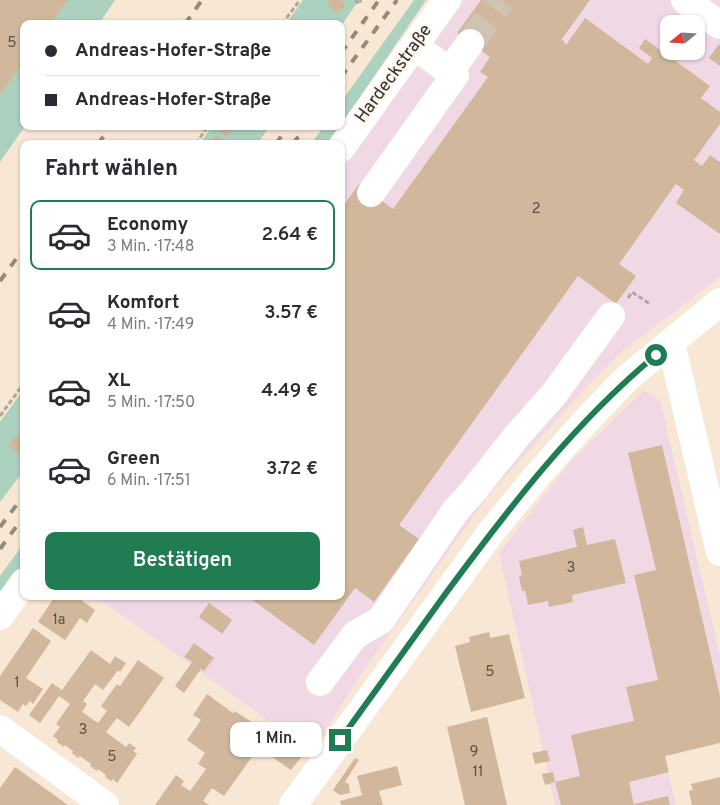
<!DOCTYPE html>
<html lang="de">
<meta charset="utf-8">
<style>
:root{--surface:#fff;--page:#f7f7f7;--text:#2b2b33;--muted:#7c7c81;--line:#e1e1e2;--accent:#1f7c53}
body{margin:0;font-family:Overpass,sans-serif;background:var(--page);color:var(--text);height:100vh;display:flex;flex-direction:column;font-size:19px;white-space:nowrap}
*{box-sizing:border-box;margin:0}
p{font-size:16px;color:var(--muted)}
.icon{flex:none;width:28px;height:28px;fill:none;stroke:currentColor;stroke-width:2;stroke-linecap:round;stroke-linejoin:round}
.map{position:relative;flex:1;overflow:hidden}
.side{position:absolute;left:20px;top:140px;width:325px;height:460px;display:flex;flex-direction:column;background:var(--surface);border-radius:10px;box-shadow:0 1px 4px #0004}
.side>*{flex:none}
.banner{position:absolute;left:20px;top:20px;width:325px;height:110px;border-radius:10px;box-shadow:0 1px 4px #0004;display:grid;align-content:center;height:110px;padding:0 25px;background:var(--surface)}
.needle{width:32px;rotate:252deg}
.fabs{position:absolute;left:660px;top:15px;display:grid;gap:10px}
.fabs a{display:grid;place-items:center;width:45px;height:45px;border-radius:10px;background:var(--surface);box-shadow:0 1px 4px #0004;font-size:25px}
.end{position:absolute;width:22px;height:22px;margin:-11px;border:6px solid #1f7c53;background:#fff;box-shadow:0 0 0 2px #fff}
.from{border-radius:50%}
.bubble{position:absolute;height:35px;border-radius:10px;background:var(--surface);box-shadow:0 1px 4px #0004;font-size:16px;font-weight:600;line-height:35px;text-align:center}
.banner b{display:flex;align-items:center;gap:18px;height:48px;font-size:19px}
.banner b+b{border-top:1px solid var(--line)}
.banner i{width:12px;height:12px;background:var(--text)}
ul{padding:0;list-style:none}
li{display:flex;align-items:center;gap:15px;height:70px;margin:0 10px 8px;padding:0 15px;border:2px solid transparent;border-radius:10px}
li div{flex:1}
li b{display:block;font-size:19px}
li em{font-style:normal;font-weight:600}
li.active{border-color:var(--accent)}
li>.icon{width:45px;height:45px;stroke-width:1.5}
h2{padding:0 25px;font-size:22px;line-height:60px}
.primary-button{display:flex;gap:10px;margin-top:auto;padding:10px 25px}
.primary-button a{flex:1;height:58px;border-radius:10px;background:var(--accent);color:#fff;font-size:20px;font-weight:600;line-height:58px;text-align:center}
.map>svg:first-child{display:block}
.industrial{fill:#f0d9e5;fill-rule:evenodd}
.green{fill:#add1bf}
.building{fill:#d1b89c}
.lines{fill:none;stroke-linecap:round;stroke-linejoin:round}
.minor-tunnel{stroke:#d1c3b2;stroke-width:28;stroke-dasharray:28 14;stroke-linecap:butt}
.path{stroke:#b4a798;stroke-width:3;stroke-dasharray:5 2.5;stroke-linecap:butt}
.minor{stroke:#fff;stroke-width:28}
.rail{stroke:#95897c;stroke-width:4;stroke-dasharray:9 9;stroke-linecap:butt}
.route{stroke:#1f7c53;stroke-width:6}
.labels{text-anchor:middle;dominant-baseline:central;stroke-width:4.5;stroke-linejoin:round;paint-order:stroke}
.number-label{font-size:15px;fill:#5e5346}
.street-label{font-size:18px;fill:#373129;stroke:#fdf6ee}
</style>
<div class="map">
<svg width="720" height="805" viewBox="0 0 720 805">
<rect width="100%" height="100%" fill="#f8e7d4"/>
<path class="industrial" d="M464,0H720V277L624,350L588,385L488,496L359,677L312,752L95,596H341V170ZM669,24H696V51H669Z
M644,390L660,400L720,656V742L664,757L676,805H555L499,553L572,460Z"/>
<path class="green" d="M68,0H115L99,24H51Z
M303,0H359L341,26V24H286Z
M414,0H426L341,125V102Z
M24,62V126H25L0,162V95Z
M212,126H270L257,144H200Z
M324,126H340L328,144H311Z
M24,389V470L0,502V422Z
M24,543V567L0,598V576Z"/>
<path class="building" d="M0,0H68L51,24H24V62L0,95Z
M330,0H340L346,4L338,14L327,5Z
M481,0H590L562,39L566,45L585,18L648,64L652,58L639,48L645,39L710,86L701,98L720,112V124L694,160L702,166L710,155L720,162V234L676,203L684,190L676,184L619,264L636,276L616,304L578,276L399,525L419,539L374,602L355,588L314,645L247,596H341V209L359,184L393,209L488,77L480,72L490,57L457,33Z
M719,44L720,45V66L709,58Z
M213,126H235L227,137Z
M216,135L229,144H210Z
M16,435L24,440V457L8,446Z
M662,445L720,696V743L665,756L669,772L629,782L634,805H561L555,782L580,776L571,735L634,721L626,687L658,680L634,575L656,570L628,453Z
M583,527L587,545L615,539L626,583L572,595L573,602L549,607L548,601L528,605L525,590L522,591L519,576L522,575L519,561L577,547L573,530Z
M55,596H84L81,600L95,610L87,623L80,618L65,640L38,622Z
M209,603L232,620L222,634L199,617Z
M33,628L51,641L26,678L43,689L33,704L30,701L26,706L23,704L18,712L0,700V676Z
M489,632L490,638L509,634L525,698L471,712L455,646L470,642L469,637Z
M194,643L214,658L204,671L201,669L184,693L175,686L192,662L184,657Z
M91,650L110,664L115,656L126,663L120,672L118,670L103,690L95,684L83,701L87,704L82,712L98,723L107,711L101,706L117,684L120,686L138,660L164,678L129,727L117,718L106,732L126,747L129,743L136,748L133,751L137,754L117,783L113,779L111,781L105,777L106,775L98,769L97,771L90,766L91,764L80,756L78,758L72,753L73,751L65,745L64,747L57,742L58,740L53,736L60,727L56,724L70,704L59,696L40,723L29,715L52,683L62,690Z
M207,694L233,713L235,711L256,725L247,739L259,747L224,796L212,788L203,801L209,805H155L176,775L184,781L181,785L190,791L206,769L198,764L205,753L187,740L201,720L193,715Z
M487,717L507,805H465L447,727Z
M271,735L302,756L291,770L261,749Z
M547,750L550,761L535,764L532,753Z
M355,758L359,760L345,782L349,784L350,793L340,795L333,790Z
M397,766L402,785L379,791L383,805H341L340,801L362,795L357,776Z
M15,767L43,787L68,805H0V788Z
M553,772L555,782L545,785L542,774Z
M720,777V805H692L689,791L693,790L691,784Z
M668,796L670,805H634V804Z"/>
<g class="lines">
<path class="minor-tunnel" d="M470,43L501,0"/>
<path class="path" d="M355,0L359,4L361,0
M282,24L300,0
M196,144L208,126
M628,298L632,292L650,304
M0,416L24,383"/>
<path class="minor" d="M685,0L720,25
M450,71L470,43
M341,148L447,0
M371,193L455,75L414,46
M671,343L720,552
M0,616L24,582
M320,682L355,635L381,620L456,510L474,490L516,437L554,394L611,316
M0,729L105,805
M293,805L491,532L537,476L584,423L626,379L720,302"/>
<path class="rail" d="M185,24L202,0
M341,53L379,0
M341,77L397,0
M98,144L111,126
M276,144L288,126
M293,144L306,126
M0,281L24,248
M0,527L24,495
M0,549L24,516"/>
</g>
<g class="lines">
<path class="route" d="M340,740C375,691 411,642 446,593C509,508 574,423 656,355"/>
</g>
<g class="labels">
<g class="number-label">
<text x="12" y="43">5</text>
<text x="536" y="209">2</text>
<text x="571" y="568">3</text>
<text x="59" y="620">1a</text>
<text x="490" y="672">5</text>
<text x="17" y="683">1</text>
<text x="83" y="730">3</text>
<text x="474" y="752">9</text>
<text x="112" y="757">5</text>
<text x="478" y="772">11</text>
</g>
<g class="street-label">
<text transform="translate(394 74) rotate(-54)">Hardeckstraße</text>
</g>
</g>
</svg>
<div class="fabs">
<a><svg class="needle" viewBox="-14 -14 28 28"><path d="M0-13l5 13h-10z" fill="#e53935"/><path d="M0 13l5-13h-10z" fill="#7c7c81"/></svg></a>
</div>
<i class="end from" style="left:656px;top:355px"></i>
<i class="end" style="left:340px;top:740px"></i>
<div class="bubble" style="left:230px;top:722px;width:92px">1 Min.</div>
<div class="banner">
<b><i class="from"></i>Andreas-Hofer-Straße</b>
<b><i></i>Andreas-Hofer-Straße</b>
</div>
<section class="side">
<h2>Fahrt wählen</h2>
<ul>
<li class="active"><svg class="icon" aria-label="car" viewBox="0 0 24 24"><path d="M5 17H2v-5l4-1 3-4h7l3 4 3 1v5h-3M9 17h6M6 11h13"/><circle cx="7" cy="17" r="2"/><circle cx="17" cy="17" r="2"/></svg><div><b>Economy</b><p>3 Min. · 17:48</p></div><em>2.64 €</em></li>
<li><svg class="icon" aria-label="car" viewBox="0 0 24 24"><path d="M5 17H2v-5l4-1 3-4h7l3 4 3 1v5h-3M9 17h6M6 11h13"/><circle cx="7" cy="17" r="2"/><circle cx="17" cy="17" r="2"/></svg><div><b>Komfort</b><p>4 Min. · 17:49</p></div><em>3.57 €</em></li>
<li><svg class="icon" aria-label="car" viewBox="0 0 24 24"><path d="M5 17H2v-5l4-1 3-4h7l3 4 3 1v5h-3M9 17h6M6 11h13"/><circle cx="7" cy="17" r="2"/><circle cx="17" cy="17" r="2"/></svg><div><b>XL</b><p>5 Min. · 17:50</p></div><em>4.49 €</em></li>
<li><svg class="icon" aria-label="car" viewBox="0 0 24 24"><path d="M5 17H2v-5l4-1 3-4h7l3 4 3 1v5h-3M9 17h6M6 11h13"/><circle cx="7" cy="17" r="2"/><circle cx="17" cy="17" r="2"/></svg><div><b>Green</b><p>6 Min. · 17:51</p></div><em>3.72 €</em></li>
</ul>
<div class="primary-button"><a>Bestätigen</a></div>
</section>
</div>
